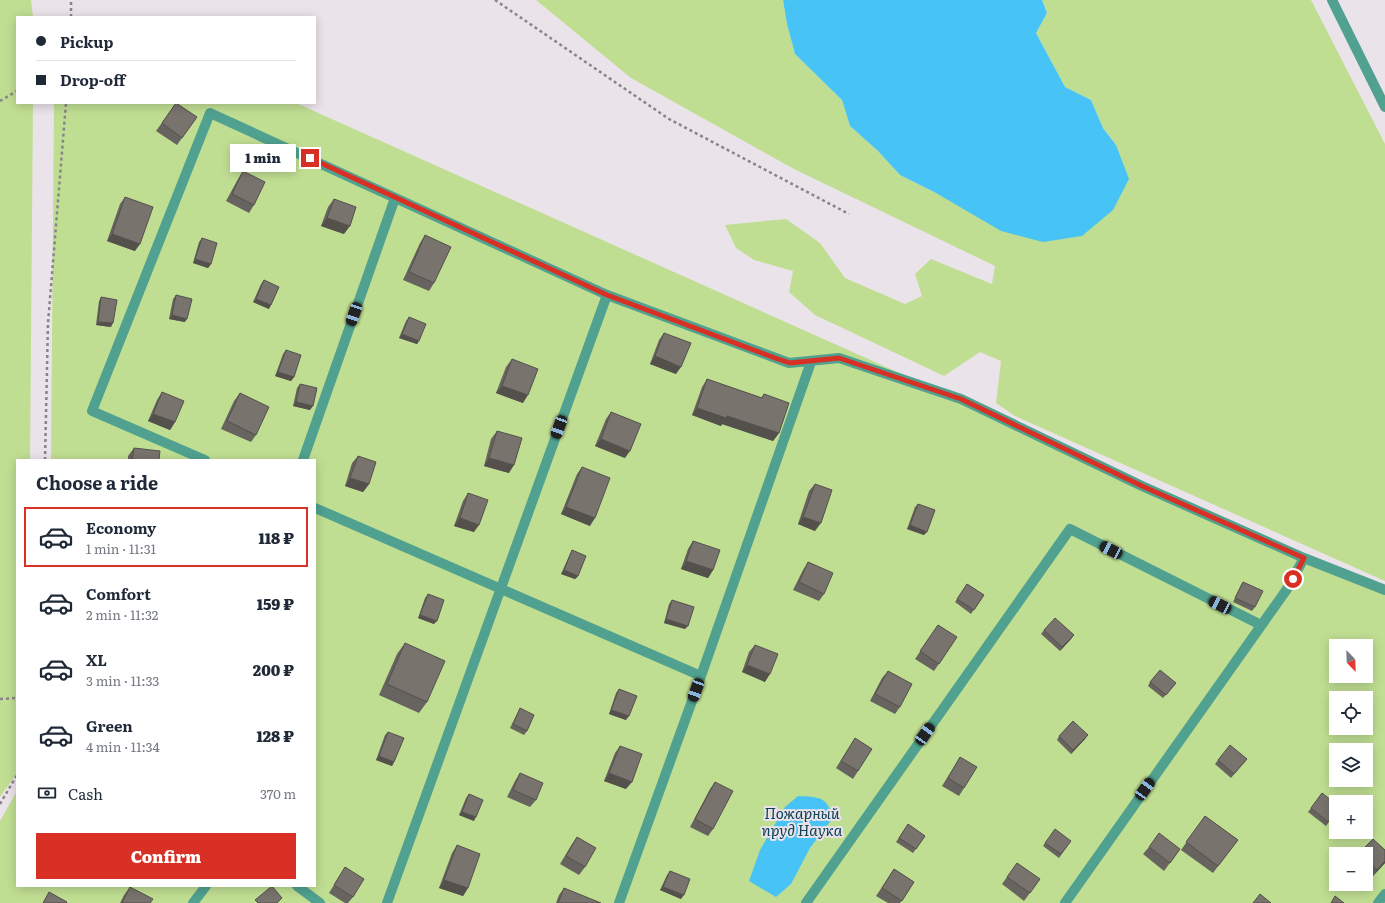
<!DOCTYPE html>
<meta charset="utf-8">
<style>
:root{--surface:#fff;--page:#f2f2f3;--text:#1f2937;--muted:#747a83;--line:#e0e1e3;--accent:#d93025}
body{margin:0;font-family:Literata,serif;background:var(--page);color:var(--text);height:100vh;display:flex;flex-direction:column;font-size:15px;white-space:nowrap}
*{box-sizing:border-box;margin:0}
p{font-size:13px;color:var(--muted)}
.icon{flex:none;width:22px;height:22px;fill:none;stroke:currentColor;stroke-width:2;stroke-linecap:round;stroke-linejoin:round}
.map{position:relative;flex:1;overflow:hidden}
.panel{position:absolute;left:16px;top:459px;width:300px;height:428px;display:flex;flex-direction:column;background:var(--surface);border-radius:0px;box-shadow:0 2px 10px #0003}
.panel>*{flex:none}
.hud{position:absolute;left:16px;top:16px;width:300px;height:88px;border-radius:0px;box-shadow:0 2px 10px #0003;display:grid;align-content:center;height:88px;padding:0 20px;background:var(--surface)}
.needle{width:26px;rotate:157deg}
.controls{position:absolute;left:1329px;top:639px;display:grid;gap:8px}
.controls a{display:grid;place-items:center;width:44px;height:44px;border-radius:0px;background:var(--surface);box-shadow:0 2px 10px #0003;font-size:20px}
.end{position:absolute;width:18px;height:18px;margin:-9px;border:5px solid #d93025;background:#fff;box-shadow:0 0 0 2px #fff}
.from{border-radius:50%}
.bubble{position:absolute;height:28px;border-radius:0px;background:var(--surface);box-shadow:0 2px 10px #0003;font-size:13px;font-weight:800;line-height:28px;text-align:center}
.car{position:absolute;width:12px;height:24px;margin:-12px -6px;border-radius:5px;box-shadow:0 0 3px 1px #0007;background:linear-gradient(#222 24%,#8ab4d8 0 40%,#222 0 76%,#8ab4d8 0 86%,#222 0)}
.hud b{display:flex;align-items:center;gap:14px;height:38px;font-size:15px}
.hud b+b{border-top:1px solid var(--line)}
.hud i{width:10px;height:10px;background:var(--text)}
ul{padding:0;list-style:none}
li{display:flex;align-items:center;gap:12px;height:60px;margin:0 8px 6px;padding:0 12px;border:2px solid transparent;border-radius:0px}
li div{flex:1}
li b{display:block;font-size:15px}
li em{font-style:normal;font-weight:800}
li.selected{border-color:var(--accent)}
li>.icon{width:36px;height:36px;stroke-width:1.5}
h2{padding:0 20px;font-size:18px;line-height:48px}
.pay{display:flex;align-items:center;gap:10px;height:44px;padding:0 20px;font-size:15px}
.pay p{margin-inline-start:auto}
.button{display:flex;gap:8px;margin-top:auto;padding:8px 20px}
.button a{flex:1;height:46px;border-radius:0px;background:var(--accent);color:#fff;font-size:16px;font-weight:800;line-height:46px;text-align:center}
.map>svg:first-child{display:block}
.green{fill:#c0de92;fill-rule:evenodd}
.water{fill:#48c3f5}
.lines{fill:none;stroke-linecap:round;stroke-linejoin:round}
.path{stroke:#898489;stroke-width:2.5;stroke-dasharray:3 3;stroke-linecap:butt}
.minor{stroke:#50a18f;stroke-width:10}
.wall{fill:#67635e}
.shaded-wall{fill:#54504c}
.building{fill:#78736d;stroke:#54504c}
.route{stroke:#d93025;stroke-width:5}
.labels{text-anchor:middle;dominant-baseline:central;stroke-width:4;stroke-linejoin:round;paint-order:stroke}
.water-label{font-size:15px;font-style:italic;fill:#0c4156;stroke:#eae3ea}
</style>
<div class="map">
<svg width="1385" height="903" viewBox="0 0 1385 903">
<rect width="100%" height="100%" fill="#eae3ea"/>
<path class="green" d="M0,0H31L33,17H17V103H33L30,460H17V773L0,797Z
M536,0H783L787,24L795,54L842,100L850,126L878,151L900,175L936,193L1116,145L1103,128L1091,100L1065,87L1036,33L1047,13L1042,0H1311L1385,144V581L1015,416L996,403L1001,361L980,352L944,376L815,315L789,292L793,271L754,260L736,248L725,225L786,219L820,243L845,278L905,304L922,296L915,274L931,259L992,284L995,266L794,169L631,78Z
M54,103H296L1385,590V903H0V821L17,791V886H315V460H51ZM1336,646H1366V676H1336ZM1336,698H1366V728H1336ZM1336,750H1366V780H1336ZM1336,802H1366V832H1336ZM1336,854H1366V884H1336Z"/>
<path class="water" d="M783,0H1042L1047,13L1036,33L1065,87L1091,100L1103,128L1116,145L1129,179L1113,210L1082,236L1043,242L1001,231L936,193L900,175L878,151L850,126L842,100L795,54L787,24Z
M798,796C818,797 829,796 832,819L810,848L791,884L776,897L749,881L760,850L785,807Z"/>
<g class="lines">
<path class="path" d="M495,0L669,119L849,214
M71,17V0
M0,101L17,91
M45,460L48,323L66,103
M0,699L17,698
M0,804L17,775"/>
<path class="minor" d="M1332,0L1385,107
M205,460L92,411L210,113L607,295L789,363L839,358L961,399L1142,486L1304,558
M303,460L395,198
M315,508L701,676
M297,886L320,903
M193,903L206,886
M387,903L607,295
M619,903L701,676L811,362
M806,903L1070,529L1261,625
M1065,903L1287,589L1304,558L1385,590
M1378,903L1385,894"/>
</g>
<path class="wall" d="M176,103L197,117L177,145L156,131Z
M243,171L254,205L249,213L226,201L238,179Z
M125,197L135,251L107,241L120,204Z
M334,199L344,234L321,226L328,207Z
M425,235L434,283L429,291L403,280L420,243Z
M202,238L211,264L208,268L193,263L199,242Z
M264,280L269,309L253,302L261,284Z
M176,295L185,322L169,319L173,299Z
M101,297L111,327L96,325L99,301Z
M409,317L419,341L417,344L399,338L406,321Z
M664,333L676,374L650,364L659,340Z
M286,350L294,377L291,381L275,376L283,354Z
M512,359L523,403L496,393L506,367Z
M707,379L761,398L764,394L779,433L773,441L722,424L721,426L692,415L702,387Z
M300,384L310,410L293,406L297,388Z
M162,392L175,422L170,430L148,421L157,400Z
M240,393L256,435L251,442L221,429L234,401Z
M611,412L625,458L595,446L606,419Z
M497,431L509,473L484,466L491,439Z
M134,448L159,460H128V456Z
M358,456L369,484L363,492L345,486L352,463Z
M582,467L590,526L561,514L577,474Z
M815,484V531L798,524L809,491Z
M468,493L474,532L454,526L463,501Z
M918,504L924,535L907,529L915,507Z
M693,541L713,570L708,578L681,569L688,549Z
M572,550L578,576L575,579L561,574L570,554Z
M808,562L824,594L819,601L793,590L803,570Z
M1243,582L1255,607L1252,611L1233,602L1241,585Z
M967,584L984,595L971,614L955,602Z
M428,594L434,624L418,618L425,598Z
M672,600L685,629L664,623L669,604Z
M938,625L957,637L934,671L915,659Z
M1044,630L1074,635L1071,639L1060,651L1041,634Z
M405,643L427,702L419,713L379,695L397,654Z
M755,645L765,682L742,672L749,652Z
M888,671L900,707L895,714L870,701L882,678Z
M1150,682L1176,683L1163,698L1148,686Z
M619,689L626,720L609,714L616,693Z
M520,708L527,731L524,735L510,728Z
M388,732L394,762L392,766L376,760L385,735Z
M1088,735L1085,739L1071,754L1057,740L1059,736Z
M855,738L858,771L853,779L836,768Z
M620,746L626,789L604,781L615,753Z
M960,757L964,788L959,796L942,786L955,765Z
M1247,759L1231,778L1215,764L1218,760Z
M520,773L536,800L530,807L507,797L515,781Z
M715,782L713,829L708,836L690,827L710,789Z
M1322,793L1336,812L1326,826L1308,812Z
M469,794L474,821L459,815L466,798Z
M1205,816L1238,840L1213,873L1181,850Z
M908,824L925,836L913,853L896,842Z
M577,837L585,867L579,875L560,864L572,844Z
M1373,839L1385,863L1372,877L1366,872V854H1359Z
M1071,841L1059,858L1043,846L1045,843Z
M457,845L468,888L463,896L439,888L452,853Z
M1149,847L1180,849L1164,871L1143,854Z
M1017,863L1040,879L1024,901L1002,884Z
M345,867L353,897L348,903H345L329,893Z
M894,869L914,882L900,903H888L876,896Z
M670,871L681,899L660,890L667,875Z
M130,887L150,903H120L124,895Z
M564,888L600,903H556L559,895Z"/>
<path class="shaded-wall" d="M327,218L350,226L344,234L321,226Z
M112,234L140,244L135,251L107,241Z
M195,259L211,264L208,268L193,263Z
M256,299L271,305L269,309L253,302Z
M172,315L187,319L185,322L169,319Z
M98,322L113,323L111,327L96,325Z
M402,334L419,341L417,344L399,338Z
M655,356L681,367L676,374L650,364Z
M278,372L294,377L291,381L275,376Z
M502,386L528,395L523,403L496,393Z
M296,402L313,406L310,410L293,406Z
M697,408L727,416L779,433L773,441L722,424L721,426L692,415Z
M153,414L175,422L170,430L148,421Z
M601,439L630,451L625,458L595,446Z
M489,458L514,465L509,473L484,466Z
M350,478L369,484L363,492L345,486Z
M566,507L595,518L590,526L561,514Z
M803,517L821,523L815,531L798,524Z
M460,518L479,525L474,532L454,526Z
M910,525L927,532L924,535L907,529Z
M686,561L713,570L708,578L681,569Z
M564,570L578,576L575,579L561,574Z
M420,615L437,621L434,624L418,618Z
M666,619L688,626L685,629L664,623Z
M1074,635L1071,639L1060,651L1062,647Z
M747,665L770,674L765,682L742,672Z
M611,710L629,716L626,720L609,714Z
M1088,735L1085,739L1071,754L1073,750Z
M379,756L394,762L392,766L376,760Z
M609,773L632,782L626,789L604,781Z
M462,812L476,817L474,821L459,815Z
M1385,861V863L1372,877L1377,870Z
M444,880L468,888L463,896L439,888Z
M663,887L684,895L681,899L660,890Z"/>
<path class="building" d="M176,103L197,117L182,138L162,123Z
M243,171L265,182L254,205L232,194Z
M125,197L153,207L140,244L112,234Z
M334,199L356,207L350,226L327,218Z
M425,235L451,247L434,283L409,272Z
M202,238L217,243L211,264L195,259Z
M264,280L279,287L271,305L256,299Z
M176,295L192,299L187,319L172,315Z
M101,297L117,300L113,323L98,322Z
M409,317L426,324L419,341L402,334Z
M664,333L691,343L681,367L655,356Z
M286,350L301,355L294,377L278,372Z
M512,359L538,369L528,395L502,386Z
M707,379L762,398L764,394L789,403L779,433L727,416L726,418L697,408Z
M300,384L317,388L313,406L296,402Z
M162,392L184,401L175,422L153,414Z
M240,393L269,407L256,435L227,421Z
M611,412L641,424L630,451L601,439Z
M497,431L522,438L514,465L489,458Z
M134,448L160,451L159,460H132Z
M358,456L376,462L369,484L350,478Z
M582,467L610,478L595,518L566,507Z
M815,484L832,490L821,523L803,517Z
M468,493L488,500L479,525L460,518Z
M918,504L935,510L927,532L910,525Z
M693,541L720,550L713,570L686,561Z
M572,550L586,556L578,576L564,570Z
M808,562L833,573L824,594L799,582Z
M1243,582L1263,591L1255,607L1235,598Z
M967,584L984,595L974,610L957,599Z
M428,594L444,600L437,621L420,615Z
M672,600L694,607L688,626L666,619Z
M1055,618L1074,635L1062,647L1044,630Z
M938,625L957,637L939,664L920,651Z
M405,643L445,661L427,702L387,684Z
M755,645L778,654L770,674L747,665Z
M1160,670L1176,683L1166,695L1150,682Z
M888,671L912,684L900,707L875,694Z
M619,689L637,696L629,716L611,710Z
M520,708L534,715L527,731L513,724Z
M1073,721L1088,735L1073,750L1059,736Z
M388,732L404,738L394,762L379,756Z
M855,738L872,749L858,771L841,761Z
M1230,745L1247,759L1234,774L1218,760Z
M620,746L642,754L632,782L609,773Z
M960,757L977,767L964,788L948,778Z
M520,773L543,783L536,800L513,790Z
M715,782L733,791L713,829L695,819Z
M1322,793L1336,804V812L1328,822L1311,808Z
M469,794L483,800L476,817L462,812Z
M1205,816L1238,840L1218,866L1186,842Z
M908,824L925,836L916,849L899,838Z
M1055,829L1071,841L1061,854L1045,843Z
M1159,833L1180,849L1170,863L1149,847Z
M577,837L596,848L585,867L566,856Z
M1373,839L1385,850V861L1377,870L1366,860V854H1360L1359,853Z
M457,845L480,854L468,888L444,880Z
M1017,863L1040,879L1030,893L1007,877Z
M345,867L364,879L353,897L334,885Z
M894,869L914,882L902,901L882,888Z
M670,871L690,879L684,895L663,887Z
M272,886L282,898L277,903H258L255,900Z
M130,887L153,899L150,903H122Z
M564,888L601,903H558Z
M49,892L67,902L66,903H43Z
M1260,894L1271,903H1253Z
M1335,896L1344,903H1331Z"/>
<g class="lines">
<path class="route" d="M310,158L607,295L775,358L790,363L839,358L961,399L1142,486L1304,558L1293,579"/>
</g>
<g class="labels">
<g class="water-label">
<text x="802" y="812">Пожарный<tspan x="802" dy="17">пруд Наука</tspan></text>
</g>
</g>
</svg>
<div class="controls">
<a><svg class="needle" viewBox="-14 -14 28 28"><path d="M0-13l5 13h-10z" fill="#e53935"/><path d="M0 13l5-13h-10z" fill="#747a83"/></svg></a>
<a><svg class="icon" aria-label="locate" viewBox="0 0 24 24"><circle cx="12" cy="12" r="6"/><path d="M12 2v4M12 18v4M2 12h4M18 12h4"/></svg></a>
<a><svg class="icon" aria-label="layers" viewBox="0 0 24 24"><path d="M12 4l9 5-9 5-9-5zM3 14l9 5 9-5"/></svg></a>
<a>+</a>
<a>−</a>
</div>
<i class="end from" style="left:1293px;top:579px"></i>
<i class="end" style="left:310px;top:158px"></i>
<div class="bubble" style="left:230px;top:144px;width:66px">1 min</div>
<i class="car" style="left:354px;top:314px;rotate:199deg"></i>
<i class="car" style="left:559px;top:427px;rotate:200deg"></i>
<i class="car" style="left:1111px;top:550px;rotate:297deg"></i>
<i class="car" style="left:1220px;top:605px;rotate:297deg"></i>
<i class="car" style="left:696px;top:690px;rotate:200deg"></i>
<i class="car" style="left:925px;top:734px;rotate:35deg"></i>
<i class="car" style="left:1145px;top:789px;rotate:35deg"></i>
<div class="hud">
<b><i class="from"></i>Pickup</b>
<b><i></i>Drop-off</b>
</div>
<section class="panel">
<h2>Choose a ride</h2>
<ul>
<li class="selected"><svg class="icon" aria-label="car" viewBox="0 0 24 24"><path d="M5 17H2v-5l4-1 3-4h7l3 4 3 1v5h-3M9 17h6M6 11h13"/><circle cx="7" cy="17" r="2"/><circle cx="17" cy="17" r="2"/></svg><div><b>Economy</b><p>1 min · 11:31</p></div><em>118 ₽</em></li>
<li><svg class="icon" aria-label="car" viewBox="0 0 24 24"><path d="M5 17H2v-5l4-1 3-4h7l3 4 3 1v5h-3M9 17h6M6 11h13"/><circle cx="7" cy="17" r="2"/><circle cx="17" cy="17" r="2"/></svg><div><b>Comfort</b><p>2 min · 11:32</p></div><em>159 ₽</em></li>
<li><svg class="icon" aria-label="car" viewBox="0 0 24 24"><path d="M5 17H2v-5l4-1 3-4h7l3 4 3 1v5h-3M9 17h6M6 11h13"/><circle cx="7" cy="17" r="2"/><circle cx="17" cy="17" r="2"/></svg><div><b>XL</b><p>3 min · 11:33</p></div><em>200 ₽</em></li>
<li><svg class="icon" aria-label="car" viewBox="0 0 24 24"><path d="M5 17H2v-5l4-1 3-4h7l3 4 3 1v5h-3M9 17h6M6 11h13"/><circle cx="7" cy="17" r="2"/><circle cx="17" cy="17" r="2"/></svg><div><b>Green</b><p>4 min · 11:34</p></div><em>128 ₽</em></li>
</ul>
<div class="pay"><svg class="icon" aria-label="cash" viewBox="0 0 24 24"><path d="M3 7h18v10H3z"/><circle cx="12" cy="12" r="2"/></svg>Cash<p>370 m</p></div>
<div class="button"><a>Confirm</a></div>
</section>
</div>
